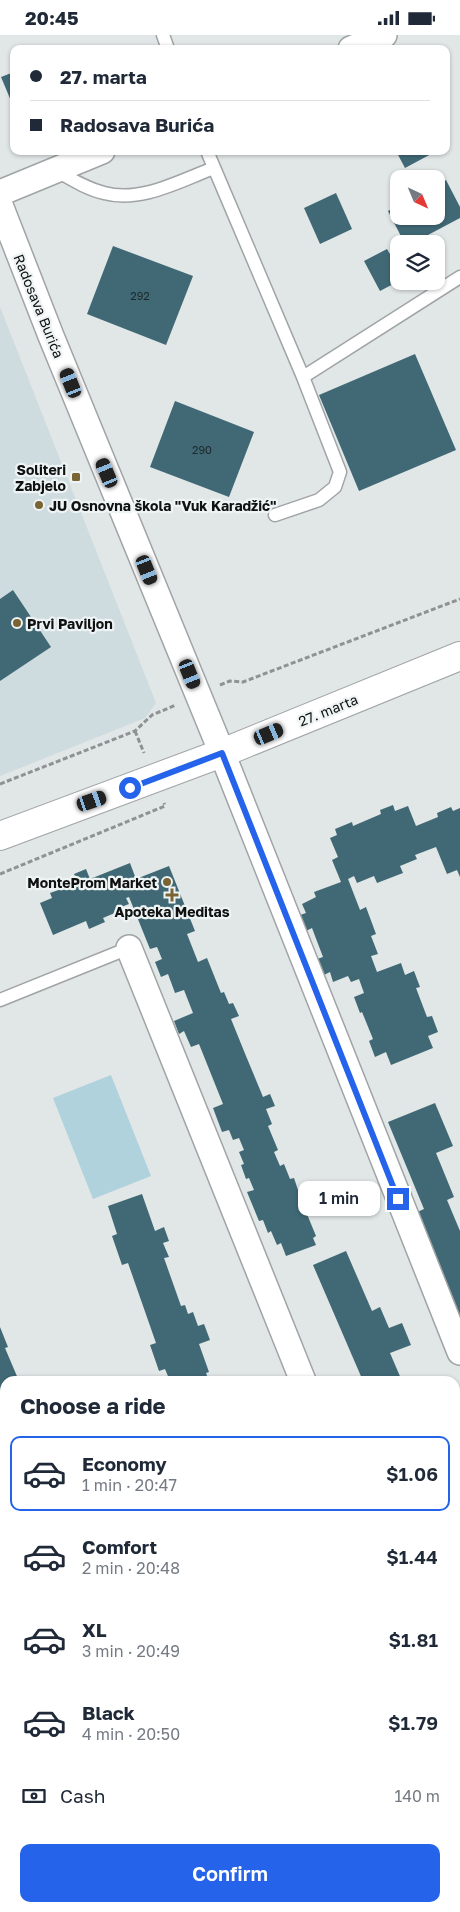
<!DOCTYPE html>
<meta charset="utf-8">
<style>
:root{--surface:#fff;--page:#f6f6f7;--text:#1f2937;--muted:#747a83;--line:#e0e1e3;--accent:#2563eb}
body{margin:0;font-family:"Golos Text",sans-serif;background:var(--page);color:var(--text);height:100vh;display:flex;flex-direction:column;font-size:19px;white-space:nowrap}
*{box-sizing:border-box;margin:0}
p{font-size:16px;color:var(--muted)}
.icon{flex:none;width:28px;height:28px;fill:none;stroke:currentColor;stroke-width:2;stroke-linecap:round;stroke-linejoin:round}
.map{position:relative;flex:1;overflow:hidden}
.sheet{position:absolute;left:0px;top:1341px;width:460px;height:536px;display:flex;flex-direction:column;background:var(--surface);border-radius:15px 15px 0 0;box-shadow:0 1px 4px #0004}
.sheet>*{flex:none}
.banner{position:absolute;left:10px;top:10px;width:440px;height:110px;border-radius:10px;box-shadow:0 1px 4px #0004;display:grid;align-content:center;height:110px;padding:0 20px;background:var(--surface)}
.needle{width:32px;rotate:136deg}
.controls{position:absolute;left:390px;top:135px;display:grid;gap:10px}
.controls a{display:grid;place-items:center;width:55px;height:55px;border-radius:10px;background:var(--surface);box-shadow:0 1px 4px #0004;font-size:25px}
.end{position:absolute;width:22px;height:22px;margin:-11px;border:6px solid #2563eb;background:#fff;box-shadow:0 0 0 2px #fff}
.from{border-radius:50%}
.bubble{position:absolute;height:35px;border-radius:10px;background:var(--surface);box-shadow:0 1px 4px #0004;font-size:16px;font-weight:600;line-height:35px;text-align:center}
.car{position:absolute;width:15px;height:30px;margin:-15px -8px;border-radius:6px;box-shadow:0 0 4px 1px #0007;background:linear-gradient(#222 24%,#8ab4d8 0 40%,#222 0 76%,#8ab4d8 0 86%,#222 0)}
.banner b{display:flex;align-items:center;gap:18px;height:48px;font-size:19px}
.banner b+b{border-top:1px solid var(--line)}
.banner i{width:12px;height:12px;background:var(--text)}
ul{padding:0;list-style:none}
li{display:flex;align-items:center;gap:15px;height:75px;margin:0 10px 8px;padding:0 10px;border:2px solid transparent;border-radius:10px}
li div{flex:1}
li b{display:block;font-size:19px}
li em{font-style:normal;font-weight:600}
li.on{border-color:var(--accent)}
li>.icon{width:45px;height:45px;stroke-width:1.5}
h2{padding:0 20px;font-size:22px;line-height:60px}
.pay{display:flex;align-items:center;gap:12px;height:55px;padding:0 20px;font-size:19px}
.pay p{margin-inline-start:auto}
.primary-button{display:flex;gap:10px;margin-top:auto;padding:10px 20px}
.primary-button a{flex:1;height:58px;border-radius:10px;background:var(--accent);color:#fff;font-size:20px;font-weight:600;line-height:58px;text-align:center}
.status{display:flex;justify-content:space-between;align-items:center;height:35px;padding:0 25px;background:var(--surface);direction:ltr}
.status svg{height:14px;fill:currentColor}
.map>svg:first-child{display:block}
.built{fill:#cedbdf}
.green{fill:#afd2dc}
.building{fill:#406975}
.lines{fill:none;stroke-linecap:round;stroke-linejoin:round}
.service-casing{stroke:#a0a4a6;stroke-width:15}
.minor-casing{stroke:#a0a4a6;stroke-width:28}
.tertiary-casing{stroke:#a0a4a6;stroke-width:30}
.path{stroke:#8e9292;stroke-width:3;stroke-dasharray:5 2.5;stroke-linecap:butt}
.service{stroke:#fff;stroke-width:12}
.minor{stroke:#fff;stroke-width:25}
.tertiary{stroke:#fff;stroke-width:28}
.route{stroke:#2563eb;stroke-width:6}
.poi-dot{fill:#7b6434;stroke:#eef3f4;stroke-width:2}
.labels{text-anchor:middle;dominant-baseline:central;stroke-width:4.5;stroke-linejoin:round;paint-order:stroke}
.number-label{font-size:11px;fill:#1c282b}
.street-label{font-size:14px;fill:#101212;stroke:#eef3f4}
.poi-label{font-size:14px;font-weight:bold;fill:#101212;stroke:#eef3f4;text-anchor:end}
</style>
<div class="status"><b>20:45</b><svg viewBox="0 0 49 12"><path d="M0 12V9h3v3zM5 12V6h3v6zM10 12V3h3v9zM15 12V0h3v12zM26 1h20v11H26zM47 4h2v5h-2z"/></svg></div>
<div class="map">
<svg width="460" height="1877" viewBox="0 0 460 1877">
<rect width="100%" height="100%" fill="#e1e6e7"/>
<path class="built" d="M0,272L156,668L145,683L0,741Z"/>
<path class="green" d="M111,1040L151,1141L93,1164L53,1063Z"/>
<path class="building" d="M14,37V73L1,42Z
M396,116H432L433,118L405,133Z
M446,145L460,172V183L411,209H405L388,176L399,170V181H436V150Z
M336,158L352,194L320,209L304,173Z
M113,211L193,241L166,310L87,279Z
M387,214L399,235V246L380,256L364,226Z
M415,319L456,415L359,456L319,360Z
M175,366L254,397L229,462L150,432Z
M13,555L51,612L0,646V564Z
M393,770L395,776L408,771L416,791L438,782L437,778L451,772L453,776L460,773V842L457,835L447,839L436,812L415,820L417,824L400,831L403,838L377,848L374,841L357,848L354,841L348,844L360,875L366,872L376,899L371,901L378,919L371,921L377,937L401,928L405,940L414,936L420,952L416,953L427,982L432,981L438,997L428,1001L433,1013L391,1030L386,1017L375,1022L369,1006L373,1004L362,977L360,978L354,962L364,958L359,944L351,947L348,941L333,947L330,937L324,940L317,924L323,922L312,893L306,896L300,880L306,878L302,869L316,862L314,857L341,847L332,825L338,822L330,803L337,800L335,794L352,787L353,791L381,779L380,775Z
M130,828L136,844L169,831L195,896L187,899L198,927L207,923L221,958L224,957L229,969L233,968L239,981L231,984L246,1021L263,1062L270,1059L275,1071L266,1074L272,1089L268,1091L278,1115L274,1117L280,1131L284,1129L290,1144L294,1143L298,1155L303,1153L308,1165L302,1167L316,1201L313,1203L316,1210L286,1221L281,1208L277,1210L271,1196L268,1198L263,1185L259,1186L247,1157L254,1155L249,1143L246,1144L241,1130L244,1129L239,1117L244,1115L239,1103L233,1105L229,1095L222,1097L213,1073L223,1069L199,1009L191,1012L184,996L179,999L174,986L193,978L184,955L175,958L168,939L161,942L155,927L162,924L157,912L150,914L129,862L126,863L129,869L116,874L117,877L103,883L105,887L89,894L86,886L53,900L40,868L52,863L50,858L64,853L62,848L76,843L74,839L86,834L90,844Z
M435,1068L453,1111L436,1118L454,1162L447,1165L460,1196V1287L415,1178L424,1174L388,1087Z
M142,1159L155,1196L164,1192L169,1206L163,1208L169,1222L164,1223L181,1271L185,1270L188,1279L193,1277L198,1291L204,1289L210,1305L199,1309L209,1337L206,1338L209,1346H170L165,1334L159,1336L150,1310L156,1308L128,1228L122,1230L112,1201L117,1199L108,1171Z
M346,1216L372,1276L380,1272L389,1293L402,1288L411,1310L390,1318L402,1346H363L313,1230Z
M0,1292L8,1312L5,1313L19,1346H5V1432L1,1434L0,1421L4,1420L0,1411Z
M455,1486L460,1498V1582L455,1569Z
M94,1872H158V1873L146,1877H96Z
M236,1872H269L271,1877H238Z"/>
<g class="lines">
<defs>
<path id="service" d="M163,0L168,14
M207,116L303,342L340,437L335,452L319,465L275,480
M55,135C71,144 87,154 104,158C141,168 179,146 214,133
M303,342L460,242
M0,965L129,913"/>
<path id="minor" d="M351,14L384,0
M0,158L102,116
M0,170L51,301L222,718L460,1317
M129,913L303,1346
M455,1399L460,1397
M0,1554L5,1567
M0,1605L5,1602
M455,1790L460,1801
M0,1867L5,1864
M340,1872L343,1877"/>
<path id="tertiary" d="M0,801L222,718L460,621"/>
</defs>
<use href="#service" class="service-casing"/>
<use href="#minor" class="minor-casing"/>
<use href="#tertiary" class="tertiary-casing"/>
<path class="path" d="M220,650L230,646L243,647L460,564
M135,696L144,718
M0,749L135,696L152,680L176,670
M0,839L165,771L164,768"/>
<use href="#service" class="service"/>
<use href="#minor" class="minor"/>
<use href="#tertiary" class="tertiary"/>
</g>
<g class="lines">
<path class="route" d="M130,753L222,718L398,1164"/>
</g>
<g class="poi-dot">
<rect x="71" y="437" width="10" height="10" rx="2.5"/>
<circle cx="39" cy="470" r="5"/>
<circle cx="17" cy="588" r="5"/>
<circle cx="167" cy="847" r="5"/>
<path d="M169.5 852.5h5v5h5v5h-5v5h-5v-5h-5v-5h5z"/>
</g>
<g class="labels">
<g class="number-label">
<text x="140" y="260">292</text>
<text x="202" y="414">290</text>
</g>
<g class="street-label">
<text transform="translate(39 271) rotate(68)">Radosava Burića</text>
<text transform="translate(328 675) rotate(-22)">27. marta</text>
</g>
<g class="poi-label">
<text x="66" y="434">Soliteri<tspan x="66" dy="16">Zabjelo</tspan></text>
<text x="49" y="470" text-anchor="start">JU Osnovna škola "Vuk Karadžić"</text>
<text x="27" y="588" text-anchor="start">Prvi Paviljon</text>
<text x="157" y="847">MonteProm Market</text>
<text x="172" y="876" text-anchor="middle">Apoteka Meditas</text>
</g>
</g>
</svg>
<div class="controls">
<a><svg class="needle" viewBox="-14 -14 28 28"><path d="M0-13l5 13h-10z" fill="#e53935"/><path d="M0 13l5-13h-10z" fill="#747a83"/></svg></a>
<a><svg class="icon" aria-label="layers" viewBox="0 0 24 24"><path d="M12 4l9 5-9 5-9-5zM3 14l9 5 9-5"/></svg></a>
</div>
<i class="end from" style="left:130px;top:753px"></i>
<i class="end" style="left:398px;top:1164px"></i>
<div class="bubble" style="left:298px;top:1146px;width:82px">1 min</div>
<i class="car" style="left:71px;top:348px;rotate:338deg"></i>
<i class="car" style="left:107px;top:438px;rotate:337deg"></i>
<i class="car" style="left:147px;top:535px;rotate:158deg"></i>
<i class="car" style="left:190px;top:639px;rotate:158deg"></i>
<i class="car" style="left:269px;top:699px;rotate:67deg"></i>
<i class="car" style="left:92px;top:766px;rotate:71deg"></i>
<div class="banner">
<b><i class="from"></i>27. marta</b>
<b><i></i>Radosava Burića</b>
</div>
<section class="sheet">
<h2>Choose a ride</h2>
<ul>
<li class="on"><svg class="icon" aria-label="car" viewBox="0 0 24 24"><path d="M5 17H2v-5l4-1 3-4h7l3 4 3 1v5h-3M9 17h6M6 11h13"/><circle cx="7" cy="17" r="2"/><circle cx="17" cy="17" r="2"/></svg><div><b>Economy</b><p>1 min · 20:47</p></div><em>$1.06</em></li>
<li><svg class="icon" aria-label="car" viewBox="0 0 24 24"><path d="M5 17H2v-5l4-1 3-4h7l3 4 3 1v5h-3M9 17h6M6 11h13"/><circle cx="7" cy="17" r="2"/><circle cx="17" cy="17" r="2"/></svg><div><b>Comfort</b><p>2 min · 20:48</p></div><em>$1.44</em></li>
<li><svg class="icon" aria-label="car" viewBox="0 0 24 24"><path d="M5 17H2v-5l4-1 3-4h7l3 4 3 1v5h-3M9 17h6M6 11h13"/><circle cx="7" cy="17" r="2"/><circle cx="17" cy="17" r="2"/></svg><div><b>XL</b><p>3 min · 20:49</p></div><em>$1.81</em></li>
<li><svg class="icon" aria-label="car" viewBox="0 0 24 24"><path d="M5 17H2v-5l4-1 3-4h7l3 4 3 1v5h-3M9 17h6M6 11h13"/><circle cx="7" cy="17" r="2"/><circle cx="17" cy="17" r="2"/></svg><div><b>Black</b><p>4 min · 20:50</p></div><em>$1.79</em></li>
</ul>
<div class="pay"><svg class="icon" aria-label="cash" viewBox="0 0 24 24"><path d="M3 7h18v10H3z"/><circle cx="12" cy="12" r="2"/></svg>Cash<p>140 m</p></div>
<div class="primary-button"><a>Confirm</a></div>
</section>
</div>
